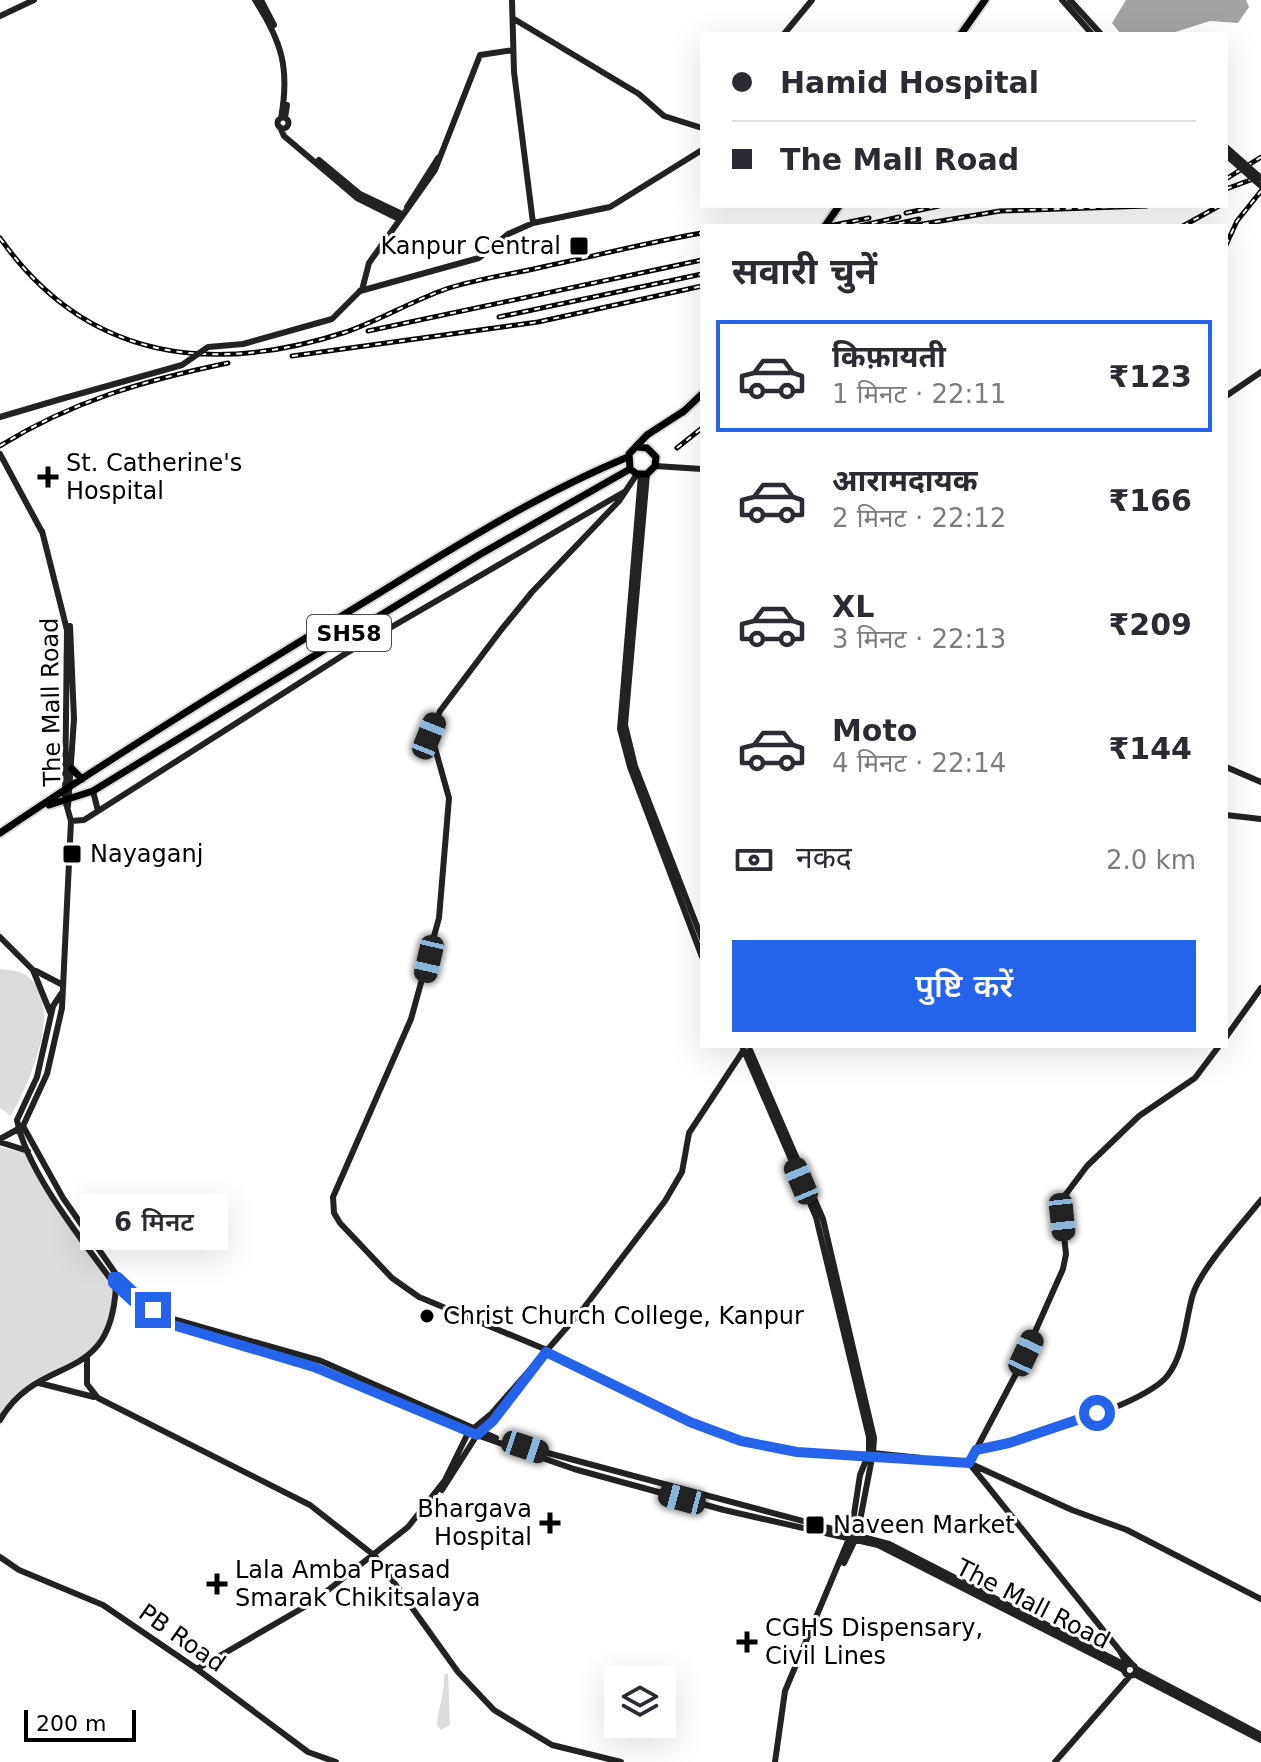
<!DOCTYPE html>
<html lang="hi">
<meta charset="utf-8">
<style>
:root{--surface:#fff;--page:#f2f2f3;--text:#2b2b33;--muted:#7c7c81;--line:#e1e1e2;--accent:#2563eb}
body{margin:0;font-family:"DejaVu Sans","Noto Sans Devanagari",sans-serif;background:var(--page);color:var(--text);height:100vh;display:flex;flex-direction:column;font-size:30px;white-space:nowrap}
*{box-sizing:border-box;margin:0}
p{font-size:26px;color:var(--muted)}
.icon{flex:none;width:44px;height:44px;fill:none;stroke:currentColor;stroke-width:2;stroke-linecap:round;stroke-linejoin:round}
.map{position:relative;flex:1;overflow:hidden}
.details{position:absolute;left:700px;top:224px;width:528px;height:824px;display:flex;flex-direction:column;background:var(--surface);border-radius:0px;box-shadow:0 8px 32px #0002}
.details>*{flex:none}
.guide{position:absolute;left:700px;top:32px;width:528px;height:176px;border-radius:0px;box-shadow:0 8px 32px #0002;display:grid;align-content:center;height:176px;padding:0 32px;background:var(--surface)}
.controls{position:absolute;left:604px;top:1666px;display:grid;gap:16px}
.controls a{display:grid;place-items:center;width:72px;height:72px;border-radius:0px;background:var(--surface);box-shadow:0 8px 32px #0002;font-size:40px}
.scale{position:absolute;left:24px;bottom:20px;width:112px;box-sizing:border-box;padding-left:8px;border:4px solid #000;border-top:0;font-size:22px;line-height:28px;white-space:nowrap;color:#000;-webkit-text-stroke:6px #fff;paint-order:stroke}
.end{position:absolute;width:36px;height:36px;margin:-18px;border:10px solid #2563eb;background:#fff;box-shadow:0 0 0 4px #fff}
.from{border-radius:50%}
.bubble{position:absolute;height:56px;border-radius:0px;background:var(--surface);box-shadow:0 8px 32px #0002;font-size:26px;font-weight:600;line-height:56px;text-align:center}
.car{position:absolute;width:24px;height:48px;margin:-24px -12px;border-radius:10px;box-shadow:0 0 6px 2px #0007;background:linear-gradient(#222 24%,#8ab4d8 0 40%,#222 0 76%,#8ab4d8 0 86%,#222 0)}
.guide b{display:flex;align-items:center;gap:28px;height:76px;font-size:30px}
.guide b+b{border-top:2px solid var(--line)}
.guide i{width:20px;height:20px;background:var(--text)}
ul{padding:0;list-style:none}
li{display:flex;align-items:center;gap:24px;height:112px;margin:0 16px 12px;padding:0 16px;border:4px solid transparent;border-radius:0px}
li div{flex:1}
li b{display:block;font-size:30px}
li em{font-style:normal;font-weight:600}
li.selected{border-color:var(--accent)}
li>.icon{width:72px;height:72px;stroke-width:1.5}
h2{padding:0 32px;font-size:36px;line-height:96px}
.pay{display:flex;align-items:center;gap:20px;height:88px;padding:0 32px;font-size:30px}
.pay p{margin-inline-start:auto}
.action{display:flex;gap:16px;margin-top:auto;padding:16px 32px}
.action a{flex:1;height:92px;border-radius:0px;background:var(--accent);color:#fff;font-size:32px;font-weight:600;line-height:92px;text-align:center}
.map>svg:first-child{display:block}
.green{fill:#dcdcdc}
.water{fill:#a3a3a3}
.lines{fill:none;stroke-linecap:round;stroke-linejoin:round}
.primary-casing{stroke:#dbdbdb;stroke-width:11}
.secondary{stroke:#222;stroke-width:6}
.primary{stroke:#000;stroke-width:7}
.rail-casing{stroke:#000;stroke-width:5}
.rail{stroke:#fff;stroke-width:2;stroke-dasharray:6;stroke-linecap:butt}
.secondary-bridge{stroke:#222;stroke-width:6}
.route{stroke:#2563eb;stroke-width:10}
.poi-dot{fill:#000;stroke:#fff;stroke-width:3}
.labels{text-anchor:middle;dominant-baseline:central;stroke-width:6;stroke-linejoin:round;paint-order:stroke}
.shield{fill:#fff;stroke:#4c4c4c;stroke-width:2}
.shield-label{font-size:22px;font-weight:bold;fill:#000}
.poi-label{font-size:24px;fill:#000;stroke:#fff;text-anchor:start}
.street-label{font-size:24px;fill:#000;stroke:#fff}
</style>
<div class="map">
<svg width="1261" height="1762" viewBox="0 0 1261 1762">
<rect width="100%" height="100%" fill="#fff"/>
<path class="green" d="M0,969C7,970 18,970 24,974C68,1000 29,1083 11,1116L0,1108Z
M0,1147L26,1153L114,1284C112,1299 113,1321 106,1334C88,1372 24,1376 0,1426Z
M448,1673L450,1725L441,1730L437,1725C438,1708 445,1693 444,1675Z"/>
<path class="water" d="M1126,0H1246L1249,7L1238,23L1210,21L1169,34H1121L1112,23Z"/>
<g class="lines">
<defs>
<path id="primary" d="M961,34L985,0
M825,226L839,206
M683,412L702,394
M638,447L647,448L656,457L655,466L647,474H637L630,469L629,454L647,435L684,411
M72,769L82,779
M49,805L93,791L479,555L630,469
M0,833C115,755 234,682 353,609C442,555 531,497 628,457"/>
</defs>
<use href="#primary" class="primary-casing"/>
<path class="secondary" d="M255,0C282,42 290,69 281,118
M261,0L274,25
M512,0L514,72L533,223
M1062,0L1092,34
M1070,0L1101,34
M0,16L34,0
M514,19L639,94L664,116L702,128
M784,34L812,0
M277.5 123a5.5 5.5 0 1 1 11 0a5.5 5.5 0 1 1-11 0Z
M285,118L287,105
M280,127L284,136L357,198L399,219
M319,160L360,194L402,214
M407,207L438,158
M362,290L369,263L435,170L480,55L513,50
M360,291L479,258L508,234L533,223L610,207L702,150
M1226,396L1261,372
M0,417L61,399
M0,454L42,532
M655,466L702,469
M647,474L625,725L635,766L702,939
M641,475L620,729L630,767L702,957
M42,531L67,630L65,800L71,821L62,1008L47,1074L23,1126L63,1198L118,1277
M1226,767L1261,782
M93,791L98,811
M68,806L74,719L70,626
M1226,815L1261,819
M71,821L84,820L345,654L624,492
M0,937L33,970L50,1012
M36,971L61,984
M61,994L53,1006L37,1077L17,1120C26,1170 82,1240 112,1281
M1226,1037L1261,988
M742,1046L816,1217L869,1437V1453
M750,1050L823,1219L874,1438L873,1453H869L860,1475L851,1534L785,1691L775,1762
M0,1139L20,1128
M0,1142L28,1151
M120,1280L166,1317L321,1361L496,1438
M117,1284L140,1308L163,1322L296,1361L468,1432L574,1469L724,1510L878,1545L1124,1670
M547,1350L419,1297L392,1278L340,1223L334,1213L333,1197L411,1019L439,918L449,798L435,748L429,739L440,711L501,630L532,592L619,501L637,474
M546,1352C611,1379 672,1423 740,1441C782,1452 825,1454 867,1458H872L873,1453L921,1458
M87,1357V1384L98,1398L310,1505L375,1556L458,1672L494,1710L552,1745L621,1762
M39,1383L94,1397
M0,1420C40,1351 112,1389 116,1284
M514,1444L889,1544L1125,1665
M976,1450C1014,1444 1146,1405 1168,1375C1185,1352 1185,1321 1193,1294C1202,1267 1242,1224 1261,1200
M969,1463L1072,1510L1127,1530L1261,1599
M969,1463L1120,1651
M442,1490L477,1435L493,1421L518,1387
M0,1557L19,1570L103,1605L197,1669L308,1752L336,1762
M844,1563L857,1536L872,1458L969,1463L1018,1370L1063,1269L1066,1254L1060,1202L1087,1166L1139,1116L1195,1078L1219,1046
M1124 1670a6 6 0 1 1 12 0a6 6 0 1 1-12 0Z
M1127,1664L1120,1651L1132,1664
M197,1669L313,1602L408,1527L445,1480L468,1433L492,1413L583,1309L665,1201L682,1172L689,1133L743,1051
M1136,1669L1261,1735
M1134,1674L1261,1740
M1055,1762L1130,1676"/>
<use href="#primary" class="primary"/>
<defs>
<path id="rail" d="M1226,179L1261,157
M1226,189L1261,176
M906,213L939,206
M829,226L869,218
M860,226L899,217
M887,226L919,219
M911,226L1000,211L1147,206
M1183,226L1219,206
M0,238C86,360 210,376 346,332C380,320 412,301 446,289C479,278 514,274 547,266C599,255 650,242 702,233
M1226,245L1237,221L1261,191
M499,317L702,274
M368,331L702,260
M292,356L538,322L702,286
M0,446C72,401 146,380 228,363
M677,448L702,428"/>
</defs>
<use href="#rail" class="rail-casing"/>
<use href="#rail" class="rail"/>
<path class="secondary-bridge" d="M1226,147L1261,178
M1226,155L1261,186
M61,399L182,365L208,347L243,344L332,319L360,291"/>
</g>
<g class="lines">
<path class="route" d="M153,1310L118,1277H113V1283L140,1308L163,1322L314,1367L477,1435L493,1421L546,1352L690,1422L741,1441L797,1452L969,1463L976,1450L1009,1443L1097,1413"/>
</g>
<g class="poi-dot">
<rect x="569" y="236" width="20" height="20" rx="4"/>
<path d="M44 465h8v8h8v8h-8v8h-8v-8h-8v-8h8z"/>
<rect x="62" y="844" width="20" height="20" rx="4"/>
<circle cx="427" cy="1316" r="8"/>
<path d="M546 1511h8v8h8v8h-8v8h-8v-8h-8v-8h8z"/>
<rect x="805" y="1515" width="20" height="20" rx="4"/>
<path d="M213 1572h8v8h8v8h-8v8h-8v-8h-8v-8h8z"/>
<path d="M743 1630h8v8h8v8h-8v8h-8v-8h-8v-8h8z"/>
</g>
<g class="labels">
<rect class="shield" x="307" y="615" width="84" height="36" rx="6"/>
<g class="shield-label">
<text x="349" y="633">SH58</text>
</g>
<g class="poi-label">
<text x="561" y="246" text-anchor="end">Kanpur Central</text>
<text x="66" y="463">St. Catherine's<tspan x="66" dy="28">Hospital</tspan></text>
<text x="90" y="854">Nayaganj</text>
<text x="443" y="1316">Christ Church College, Kanpur</text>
<text x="532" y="1509" text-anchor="end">Bhargava<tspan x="532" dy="28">Hospital</tspan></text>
<text x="833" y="1525">Naveen Market</text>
<text x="235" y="1570">Lala Amba Prasad<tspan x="235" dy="28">Smarak Chikitsalaya</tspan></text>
<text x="765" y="1628">CGHS Dispensary,<tspan x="765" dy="28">Civil Lines</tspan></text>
</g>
<g class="street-label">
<text transform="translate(51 702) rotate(-91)">The Mall Road</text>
<text transform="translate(1033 1604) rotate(27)">The Mall Road</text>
<text transform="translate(182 1638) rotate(35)">PB Road</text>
</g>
</g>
</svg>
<div class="controls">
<a><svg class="icon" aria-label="layers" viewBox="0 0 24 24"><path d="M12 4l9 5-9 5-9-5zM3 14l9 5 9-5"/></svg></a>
</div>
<div class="scale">200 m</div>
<i class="end from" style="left:1097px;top:1413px"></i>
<i class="end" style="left:153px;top:1310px"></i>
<div class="bubble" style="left:80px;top:1194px;width:148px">6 मिनट</div>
<i class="car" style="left:429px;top:736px;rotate:22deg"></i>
<i class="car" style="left:429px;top:959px;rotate:193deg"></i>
<i class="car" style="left:801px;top:1181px;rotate:337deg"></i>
<i class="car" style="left:1062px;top:1217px;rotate:174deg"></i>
<i class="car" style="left:1026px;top:1353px;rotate:25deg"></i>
<i class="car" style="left:525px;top:1447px;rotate:108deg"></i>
<i class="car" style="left:682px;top:1499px;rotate:285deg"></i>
<div class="guide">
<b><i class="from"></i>Hamid Hospital</b>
<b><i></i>The Mall Road</b>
</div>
<section class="details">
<h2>सवारी चुनें</h2>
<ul>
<li class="selected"><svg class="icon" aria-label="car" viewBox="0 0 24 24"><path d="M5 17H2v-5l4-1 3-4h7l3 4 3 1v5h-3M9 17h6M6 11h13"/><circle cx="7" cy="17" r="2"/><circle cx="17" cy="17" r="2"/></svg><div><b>किफ़ायती</b><p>1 मिनट · 22:11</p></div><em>₹123</em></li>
<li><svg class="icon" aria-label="car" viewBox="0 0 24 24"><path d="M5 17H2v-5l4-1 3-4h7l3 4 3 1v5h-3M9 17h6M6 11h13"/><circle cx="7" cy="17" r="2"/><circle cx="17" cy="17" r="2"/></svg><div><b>आरामदायक</b><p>2 मिनट · 22:12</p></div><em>₹166</em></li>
<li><svg class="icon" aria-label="car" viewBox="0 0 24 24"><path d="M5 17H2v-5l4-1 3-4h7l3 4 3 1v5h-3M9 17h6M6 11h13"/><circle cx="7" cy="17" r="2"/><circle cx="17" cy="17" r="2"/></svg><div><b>XL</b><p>3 मिनट · 22:13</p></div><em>₹209</em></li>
<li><svg class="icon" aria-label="car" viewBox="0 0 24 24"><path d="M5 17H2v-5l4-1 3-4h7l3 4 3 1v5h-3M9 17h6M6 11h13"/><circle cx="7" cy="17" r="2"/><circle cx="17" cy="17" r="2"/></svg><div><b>Moto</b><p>4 मिनट · 22:14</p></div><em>₹144</em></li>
</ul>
<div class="pay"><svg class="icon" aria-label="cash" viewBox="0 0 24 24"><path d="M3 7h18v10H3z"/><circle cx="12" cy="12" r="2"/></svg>नकद<p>2.0 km</p></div>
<div class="action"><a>पुष्टि करें</a></div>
</section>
</div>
